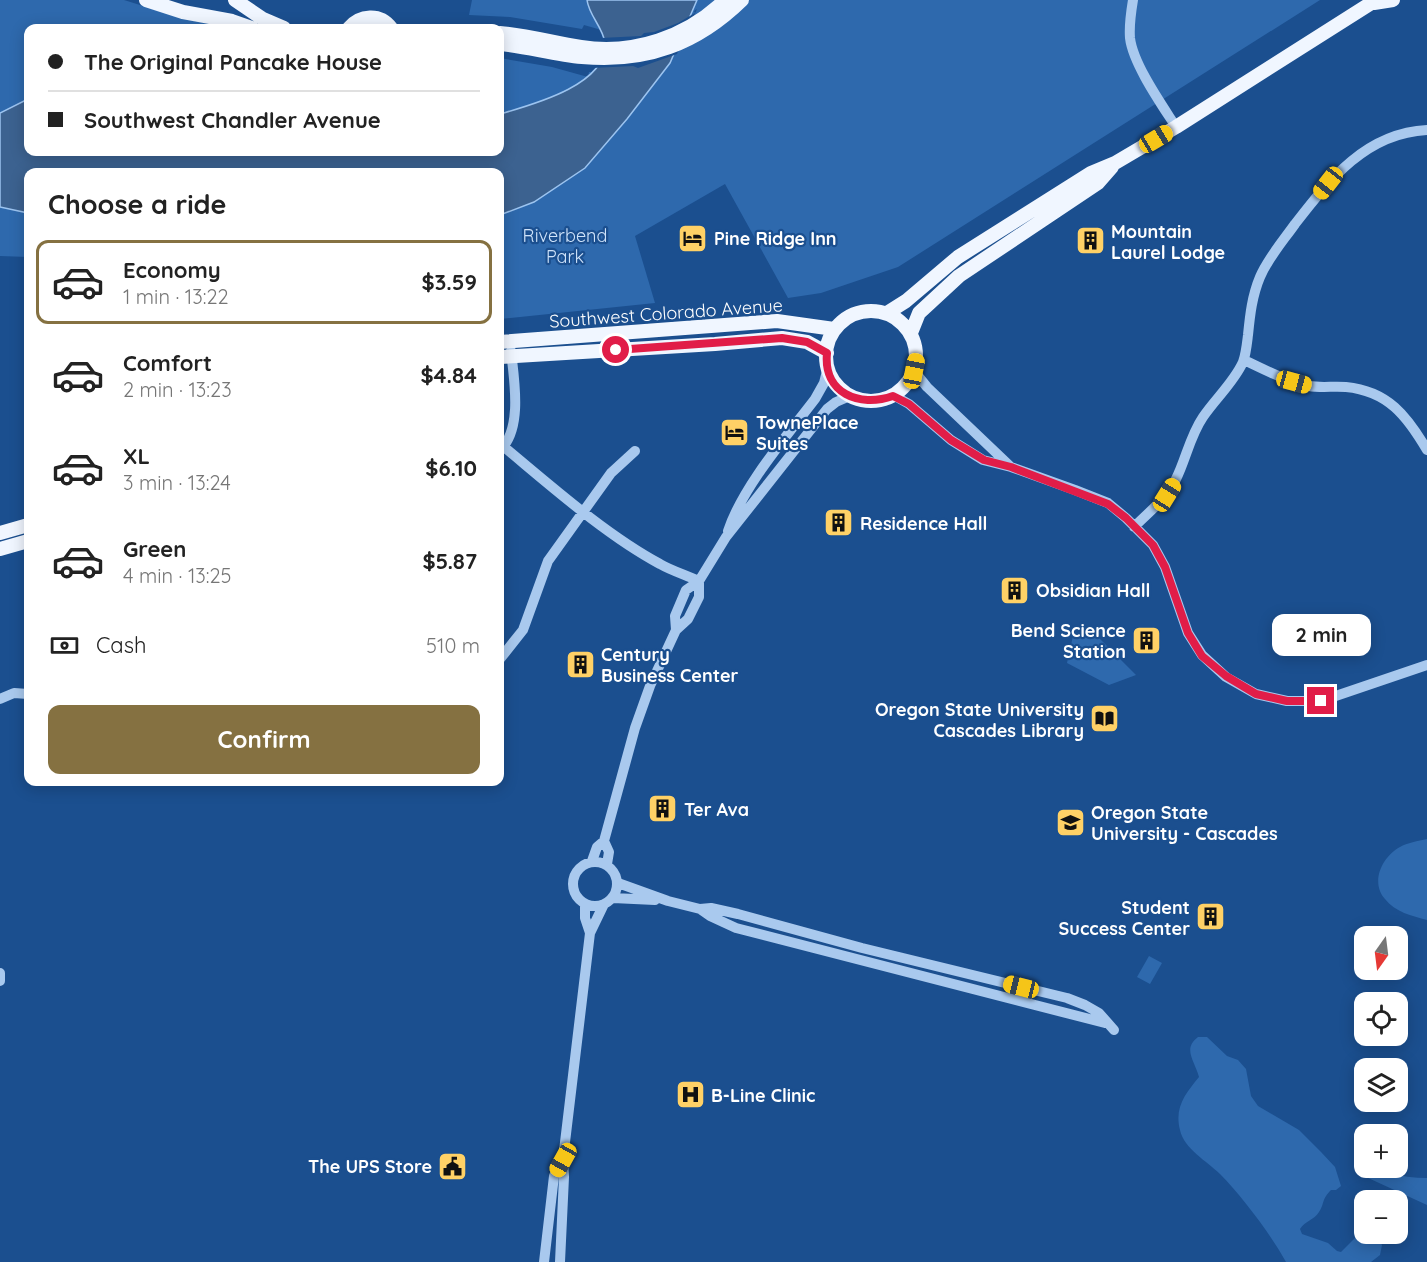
<!DOCTYPE html>
<meta charset="utf-8">
<style>
:root{--surface:#fff;--page:#f6f6f6;--text:#222;--muted:#767676;--line:#e0e0e0;--accent:#857141}
body{margin:0;font-family:Quicksand,sans-serif;background:var(--page);color:var(--text);height:100vh;display:flex;flex-direction:column;font-size:22px;white-space:nowrap}
*{box-sizing:border-box;margin:0}
p{font-size:20px;color:var(--muted)}
.icon{flex:none;width:33px;height:33px;fill:none;stroke:currentColor;stroke-width:2;stroke-linecap:round;stroke-linejoin:round}
.map{position:relative;flex:1;overflow:hidden}
.panel{position:absolute;left:24px;top:168px;width:480px;height:618px;display:flex;flex-direction:column;background:var(--surface);border-radius:12px;box-shadow:0 3px 15px #0003}
.panel>*{flex:none}
.hud{position:absolute;left:24px;top:24px;width:480px;height:132px;border-radius:12px;box-shadow:0 3px 15px #0003;display:grid;align-content:center;height:132px;padding:0 24px;background:var(--surface)}
.needle{width:39px;rotate:194deg}
.controls{position:absolute;left:1354px;top:926px;display:grid;gap:12px}
.controls a{display:grid;place-items:center;width:54px;height:54px;border-radius:12px;background:var(--surface);box-shadow:0 3px 15px #0003;font-size:30px}
.end{position:absolute;width:27px;height:27px;margin:-14px;border:8px solid #e11d48;background:#fff;box-shadow:0 0 0 3px #fff}
.from{border-radius:50%}
.bubble{position:absolute;height:42px;border-radius:12px;background:var(--surface);box-shadow:0 3px 15px #0003;font-size:20px;font-weight:700;line-height:42px;text-align:center}
.car{position:absolute;width:18px;height:36px;margin:-18px -9px;border-radius:8px;box-shadow:0 0 4px 2px #0007;background:linear-gradient(#f5c518 24%,#345 0 40%,#f5c518 0 76%,#345 0 86%,#f5c518 0)}
.hud b{display:flex;align-items:center;gap:21px;height:57px;font-size:22px}
.hud b+b{border-top:2px solid var(--line)}
.hud i{width:15px;height:15px;background:var(--text)}
ul{padding:0;list-style:none}
li{display:flex;align-items:center;gap:18px;height:84px;margin:0 12px 9px;padding:0 12px;border:3px solid transparent;border-radius:12px}
li div{flex:1}
li b{display:block;font-size:22px}
li em{font-style:normal;font-weight:700}
li.current{border-color:var(--accent)}
li>.icon{width:54px;height:54px;stroke-width:1.5}
h2{padding:0 24px;font-size:27px;line-height:72px}
.pay{display:flex;align-items:center;gap:15px;height:66px;padding:0 24px;font-size:22px}
.pay p{margin-inline-start:auto}
.action{display:flex;gap:12px;margin-top:auto;padding:12px 24px}
.action a{flex:1;height:69px;border-radius:12px;background:var(--accent);color:#fff;font-size:24px;font-weight:700;line-height:69px;text-align:center}
.map>svg:first-child{display:block}
.green{fill:#2e69ad}
.water{fill:#3c6290;stroke:#9cc4f0;stroke-width:1.5}
.pier{fill:#1b4f8f}
.lines{fill:none;stroke-linecap:round;stroke-linejoin:round}
.minor{stroke:#a9c9ee;stroke-width:10}
.major{stroke:#f0f6ff;stroke-width:14}
.route{stroke:#e11d48;stroke-width:8}
.labels{text-anchor:middle;dominant-baseline:central;stroke-width:4.5;stroke-linejoin:round;paint-order:stroke}
.poi-label{font-size:18px;font-weight:bold;fill:#fff;stroke:#1b4f8f;text-anchor:start}
.park-label{font-size:18px;fill:#cfe3fa;stroke:#1b4f8f}
.street-label{font-size:18px;fill:#fff;stroke:#1b4f8f}
</style>
<div class="map">
<svg width="1427" height="1262" viewBox="0 0 1427 1262">
<rect width="100%" height="100%" fill="#1b4f8f"/>
<path class="green" d="M0,0H124L172,15L236,28H28V115L0,119Z
M472,0H623L605,31L584,25L582,29L510,17L469,15Z
M697,0H1320L898,267L821,293L788,298L725,184L635,236L655,303L500,319V203L670,62Z
M500,58L552,67L588,77L589,72H594L579,99L500,129Z
M0,204L28,211V257L0,256Z
M1088,627L1136,675L1109,685L1067,663L1073,636Z
M1427,839V920C1412,916 1395,912 1385,899C1370,882 1382,857 1400,847C1407,843 1418,841 1427,839Z
M1149,956L1162,963L1150,984L1137,977Z
M1198,1037H1207L1227,1056L1238,1060L1246,1069L1251,1096L1258,1106L1299,1130L1321,1152L1335,1167L1341,1186L1336,1190H1331C1321,1200 1325,1203 1319,1212C1314,1220 1305,1221 1300,1229L1302,1234L1328,1243L1337,1251L1341,1252L1360,1233L1375,1235L1382,1245L1380,1255L1371,1262H1286C1272,1236 1241,1195 1220,1174C1207,1161 1184,1149 1180,1130C1174,1107 1186,1093 1199,1077C1195,1061 1182,1049 1198,1037Z
M1361,1164H1365V1167C1375,1167 1379,1171 1388,1173C1401,1176 1414,1178 1427,1178V1205L1366,1177L1360,1170Z"/>
<path class="water" d="M587,0H697L670,63L627,119L585,168L534,202L500,215V172H28V213L0,207V113L28,99V152H500V114C531,105 608,85 605,43C603,27 589,16 587,0Z"/>
<path class="pier" d="M697,9L677,54L638,68L633,66L592,68L598,62L602,45L601,38L641,36L644,33L654,32L678,23L695,13L694,11Z"/>
<g class="lines">
<path class="minor" d="M1133,0C1131,12 1129,26 1130,38C1133,64 1162,105 1176,127
M1244,360C1265,370 1286,381 1309,386C1321,388 1334,386 1346,387C1388,391 1407,416 1427,450
M914,371L927,387L1011,467
M893,395L909,404L951,440L983,460L1011,467L1075,490L1108,503L1126,518L1153,545L1165,567L1188,633L1202,655L1226,677L1256,694L1287,701H1321L1427,665
M504,447C551,486 606,535 660,564C672,571 686,575 699,581
M500,450C523,429 514,379 511,351
M1134,527C1149,512 1167,498 1176,479C1186,459 1190,436 1203,417C1216,398 1234,382 1243,362C1246,354 1247,343 1248,335C1250,315 1252,296 1260,277C1268,258 1283,241 1295,224C1330,179 1366,133 1427,130
M728,531C743,486 786,437 815,399L824,383L827,371
M676,630L675,616L686,590L699,581L726,537L827,409L836,402L850,396
M500,659L523,630L548,561L611,473L635,451
M0,699L14,693L28,694
M604,841L609,852L607,864
M592,861L597,847L604,841L635,728L650,686L676,630L688,619L699,597V581
M573 884a22 22 0 1 1 44 0a22 22 0 1 1-44 0Z
M618,883L668,901L700,909L711,908L738,914L862,948L1067,998L1085,1005L1099,1013L1114,1030
M613,898L655,900
M700,909L710,916L736,928L1105,1023
M590,933L604,904
M0,973V981
M544,1262L554,1176L563,1160
M560,1262L564,1177L563,1159L590,933L585,918V904"/>
<path class="major" d="M146,0L183,12L232,21L252,28
M235,0L263,19L284,28
M1374,3L1393,0
M349,28C360,15 380,13 391,28
M500,33C527,35 554,43 581,47C634,55 687,37 725,0
M500,44C527,46 554,55 582,57C646,63 697,44 742,0
M826 356a45 45 0 1 1 90 0a45 45 0 1 1-90 0Z
M887,313L906,301L958,257L1091,173L1115,163L1176,127L1376,0
M911,333L919,313L959,276L1098,183L1112,167
M500,342L777,321L834,329
M500,357L715,344L782,338L807,342L827,353
M0,533L28,525
M0,549L28,541"/>
</g>
<g class="lines">
<path class="route" d="M616,350L782,338L807,342L827,353C823,393 859,408 893,396L909,404L951,440L984,460L1011,467L1108,504L1126,518L1153,545L1165,567L1188,633L1202,656L1226,676L1256,694L1287,701H1321"/>
</g>
<defs>
<symbol id="hotel-square" viewBox="-11 -11 22 22"><rect x="-9" y="-9" width="18" height="18" rx="4" fill="#ffd166" stroke="#1b4f8f"/><path d="M-6-4.5h1.5V1H6V5H4.5V3h-9V5H-6ZM-4 0a1.8 1.8 0 1 1 3.6 0ZM.5 0V-2.5h3Q6-2.5 6 0Z" fill="#111"/></symbol>
<symbol id="building-square" viewBox="-11 -11 22 22"><rect x="-9" y="-9" width="18" height="18" rx="4" fill="#ffd166" stroke="#1b4f8f"/><path d="M-4-6H4V6H1V3H-1V6H-4ZM-2.5-4.3h1.7v1.8h-1.7ZM.8-4.3h1.7v1.8H.8ZM-2.5-1h1.7V.8h-1.7ZM.8-1h1.7V.8H.8Z" fill="#111"/></symbol>
<symbol id="library-square" viewBox="-11 -11 22 22"><rect x="-9" y="-9" width="18" height="18" rx="4" fill="#ffd166" stroke="#1b4f8f"/><path d="M-6-4Q-3-5.5-.7-3.5V5Q-3 3-6 4ZM6-4Q3-5.5 .7-3.5V5Q3 3 6 4Z" fill="#111"/></symbol>
<symbol id="university-square" viewBox="-11 -11 22 22"><rect x="-9" y="-9" width="18" height="18" rx="4" fill="#ffd166" stroke="#1b4f8f"/><path d="M0-5L7-2L0 1L-7-2ZM-4 1L0 2.5L4 1V4Q0 6-4 4Z" fill="#111"/></symbol>
<symbol id="hospital-square" viewBox="-11 -11 22 22"><rect x="-9" y="-9" width="18" height="18" rx="4" fill="#ffd166" stroke="#1b4f8f"/><path d="M-5-5h3v3.5h4V-5h3V5h-3V1.5h-4V5h-3Z" fill="#111"/></symbol>
<symbol id="civic-square" viewBox="-11 -11 22 22"><rect x="-9" y="-9" width="18" height="18" rx="4" fill="#ffd166" stroke="#1b4f8f"/><path d="M-.6-6.5H3V-4.5H.6V-3L4-1V1h2V6H-6V1h2V-1L-.6-3ZM-1.2 2.5V6h2.4V2.5Z" fill="#111"/></symbol>
</defs>
<g fill-rule="evenodd">
<use href="#hotel-square" x="676" y="222" width="33" height="33"/>
<use href="#building-square" x="1074" y="224" width="33" height="33"/>
<use href="#hotel-square" x="718" y="416" width="33" height="33"/>
<use href="#building-square" x="822" y="506" width="33" height="33"/>
<use href="#building-square" x="998" y="574" width="33" height="33"/>
<use href="#building-square" x="1130" y="624" width="33" height="33"/>
<use href="#building-square" x="564" y="648" width="33" height="33"/>
<use href="#library-square" x="1088" y="702" width="33" height="33"/>
<use href="#building-square" x="646" y="792" width="33" height="33"/>
<use href="#university-square" x="1054" y="806" width="33" height="33"/>
<use href="#building-square" x="1194" y="900" width="33" height="33"/>
<use href="#hospital-square" x="674" y="1078" width="33" height="33"/>
<use href="#civic-square" x="436" y="1150" width="33" height="33"/>
</g>
<g class="labels">
<g class="poi-label">
<text x="1111" y="231">Mountain<tspan x="1111" dy="21">Laurel Lodge</tspan></text>
<text x="714" y="238">Pine Ridge Inn</text>
<text x="756" y="422">TownePlace<tspan x="756" dy="21">Suites</tspan></text>
<text x="860" y="523">Residence Hall</text>
<text x="1036" y="590">Obsidian Hall</text>
<text x="1126" y="630" text-anchor="end">Bend Science<tspan x="1126" dy="21">Station</tspan></text>
<text x="601" y="654">Century<tspan x="601" dy="21">Business Center</tspan></text>
<text x="1084" y="709" text-anchor="end">Oregon State University<tspan x="1084" dy="21">Cascades Library</tspan></text>
<text x="684" y="809">Ter Ava</text>
<text x="1091" y="812">Oregon State<tspan x="1091" dy="21">University - Cascades</tspan></text>
<text x="1190" y="907" text-anchor="end">Student<tspan x="1190" dy="21">Success Center</tspan></text>
<text x="711" y="1095">B-Line Clinic</text>
<text x="432" y="1166" text-anchor="end">The UPS Store</text>
</g>
<g class="park-label">
<text x="565" y="235">Riverbend<tspan x="565" dy="21">Park</tspan></text>
</g>
<g class="street-label">
<text transform="translate(666 313) rotate(-4)">Southwest Colorado Avenue</text>
</g>
</g>
</svg>
<div class="controls">
<a><svg class="needle" viewBox="-14 -14 28 28"><path d="M0-13l5 13h-10z" fill="#e53935"/><path d="M0 13l5-13h-10z" fill="#767676"/></svg></a>
<a><svg class="icon" aria-label="locate" viewBox="0 0 24 24"><circle cx="12" cy="12" r="6"/><path d="M12 2v4M12 18v4M2 12h4M18 12h4"/></svg></a>
<a><svg class="icon" aria-label="layers" viewBox="0 0 24 24"><path d="M12 4l9 5-9 5-9-5zM3 14l9 5 9-5"/></svg></a>
<a>+</a>
<a>−</a>
</div>
<i class="end from" style="left:616px;top:350px"></i>
<i class="end" style="left:1321px;top:701px"></i>
<div class="bubble" style="left:1272px;top:614px;width:99px">2 min</div>
<i class="car" style="left:1156px;top:139px;rotate:59deg"></i>
<i class="car" style="left:1328px;top:183px;rotate:218deg"></i>
<i class="car" style="left:914px;top:371px;rotate:11deg"></i>
<i class="car" style="left:1294px;top:382px;rotate:105deg"></i>
<i class="car" style="left:1167px;top:495px;rotate:32deg"></i>
<i class="car" style="left:1021px;top:987px;rotate:284deg"></i>
<i class="car" style="left:563px;top:1160px;rotate:209deg"></i>
<div class="hud">
<b><i class="from"></i>The Original Pancake House</b>
<b><i></i>Southwest Chandler Avenue</b>
</div>
<section class="panel">
<h2>Choose a ride</h2>
<ul>
<li class="current"><svg class="icon" aria-label="car" viewBox="0 0 24 24"><path d="M5 17H2v-5l4-1 3-4h7l3 4 3 1v5h-3M9 17h6M6 11h13"/><circle cx="7" cy="17" r="2"/><circle cx="17" cy="17" r="2"/></svg><div><b>Economy</b><p>1 min · 13:22</p></div><em>$3.59</em></li>
<li><svg class="icon" aria-label="car" viewBox="0 0 24 24"><path d="M5 17H2v-5l4-1 3-4h7l3 4 3 1v5h-3M9 17h6M6 11h13"/><circle cx="7" cy="17" r="2"/><circle cx="17" cy="17" r="2"/></svg><div><b>Comfort</b><p>2 min · 13:23</p></div><em>$4.84</em></li>
<li><svg class="icon" aria-label="car" viewBox="0 0 24 24"><path d="M5 17H2v-5l4-1 3-4h7l3 4 3 1v5h-3M9 17h6M6 11h13"/><circle cx="7" cy="17" r="2"/><circle cx="17" cy="17" r="2"/></svg><div><b>XL</b><p>3 min · 13:24</p></div><em>$6.10</em></li>
<li><svg class="icon" aria-label="car" viewBox="0 0 24 24"><path d="M5 17H2v-5l4-1 3-4h7l3 4 3 1v5h-3M9 17h6M6 11h13"/><circle cx="7" cy="17" r="2"/><circle cx="17" cy="17" r="2"/></svg><div><b>Green</b><p>4 min · 13:25</p></div><em>$5.87</em></li>
</ul>
<div class="pay"><svg class="icon" aria-label="cash" viewBox="0 0 24 24"><path d="M3 7h18v10H3z"/><circle cx="12" cy="12" r="2"/></svg>Cash<p>510 m</p></div>
<div class="action"><a>Confirm</a></div>
</section>
</div>
